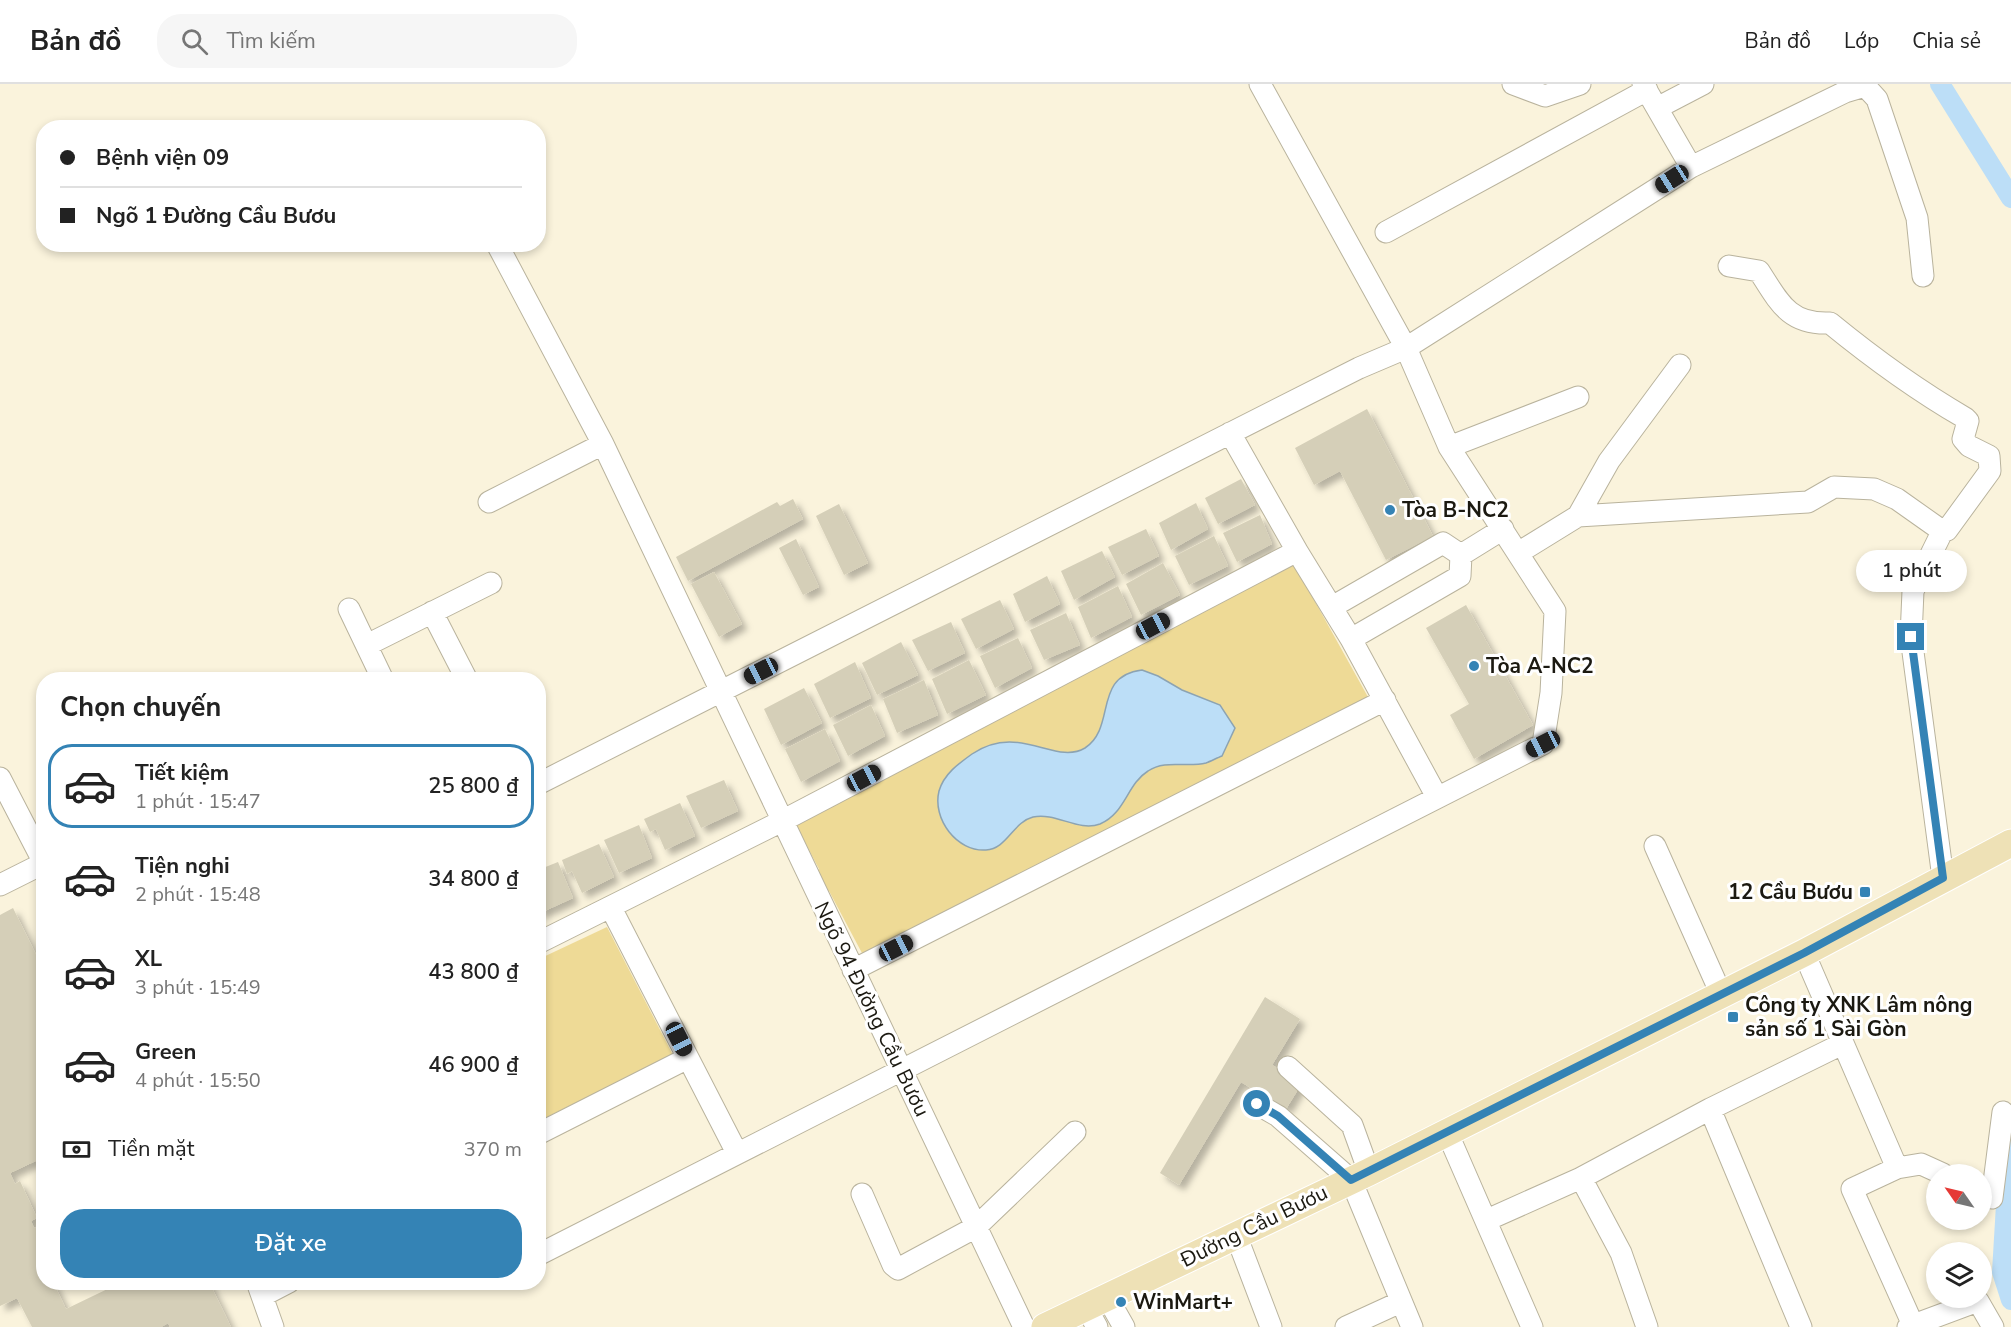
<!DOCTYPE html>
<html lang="vi">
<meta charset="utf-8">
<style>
:root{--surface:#fff;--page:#f6f6f6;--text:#222;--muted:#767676;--line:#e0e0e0;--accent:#3483b5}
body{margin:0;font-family:"Nunito Sans",sans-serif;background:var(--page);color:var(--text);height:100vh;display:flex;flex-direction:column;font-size:22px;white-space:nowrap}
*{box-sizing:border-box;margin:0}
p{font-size:20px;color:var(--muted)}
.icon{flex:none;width:33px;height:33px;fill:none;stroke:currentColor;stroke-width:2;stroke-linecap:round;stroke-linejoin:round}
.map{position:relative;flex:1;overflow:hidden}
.details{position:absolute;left:36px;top:588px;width:510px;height:618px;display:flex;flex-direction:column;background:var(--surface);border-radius:24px;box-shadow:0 3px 9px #0003}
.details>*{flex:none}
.hud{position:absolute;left:36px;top:36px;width:510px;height:132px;border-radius:24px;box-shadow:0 3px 9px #0003;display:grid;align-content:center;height:132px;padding:0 24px;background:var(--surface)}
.needle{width:39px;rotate:304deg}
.controls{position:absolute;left:1926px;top:1080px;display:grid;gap:12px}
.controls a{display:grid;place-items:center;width:66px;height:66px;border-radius:50%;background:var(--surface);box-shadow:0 3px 9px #0003;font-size:30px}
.end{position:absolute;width:27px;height:27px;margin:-14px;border:8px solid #3483b5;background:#fff;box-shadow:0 0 0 3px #fff}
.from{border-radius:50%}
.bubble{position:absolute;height:42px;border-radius:21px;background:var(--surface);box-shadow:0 3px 9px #0003;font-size:20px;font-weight:600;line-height:42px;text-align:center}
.car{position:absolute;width:18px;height:36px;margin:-18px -9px;border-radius:8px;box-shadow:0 0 4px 2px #0007;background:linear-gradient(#222 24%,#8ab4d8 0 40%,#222 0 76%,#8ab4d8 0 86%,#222 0)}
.hud b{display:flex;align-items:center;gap:21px;height:57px;font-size:22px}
.hud b+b{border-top:2px solid var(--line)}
.hud i{width:15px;height:15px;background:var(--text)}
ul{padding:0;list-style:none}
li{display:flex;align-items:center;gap:18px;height:84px;margin:0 12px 9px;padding:0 12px;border:3px solid transparent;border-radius:24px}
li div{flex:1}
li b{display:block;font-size:22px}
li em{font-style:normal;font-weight:600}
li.current{border-color:var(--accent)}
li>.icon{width:54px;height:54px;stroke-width:1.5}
h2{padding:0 24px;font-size:27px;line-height:72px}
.pay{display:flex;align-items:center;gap:15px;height:66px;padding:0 24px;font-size:22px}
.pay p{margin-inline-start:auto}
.primary-button{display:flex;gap:12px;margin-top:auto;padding:12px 24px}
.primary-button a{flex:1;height:69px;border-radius:24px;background:var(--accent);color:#fff;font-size:24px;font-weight:600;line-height:69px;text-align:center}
header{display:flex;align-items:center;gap:36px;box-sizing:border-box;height:84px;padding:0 30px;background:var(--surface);border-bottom:2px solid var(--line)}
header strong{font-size:28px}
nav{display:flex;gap:33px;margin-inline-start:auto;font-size:21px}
.search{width:420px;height:54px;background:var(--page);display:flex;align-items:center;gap:15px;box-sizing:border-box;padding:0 21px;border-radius:24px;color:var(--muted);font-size:22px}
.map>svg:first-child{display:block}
.green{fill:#eeda96}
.water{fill:#bcdef7;stroke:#8ca3b2;stroke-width:1.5}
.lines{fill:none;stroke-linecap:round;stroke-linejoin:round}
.canal{stroke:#bcdef7;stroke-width:20}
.building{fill:#d5cfb8;filter:url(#shadow)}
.minor-casing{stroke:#b9b39d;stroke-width:23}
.major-casing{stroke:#fff;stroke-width:29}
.minor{stroke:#fff;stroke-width:21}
.major{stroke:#eee1b6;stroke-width:27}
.route{stroke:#3483b5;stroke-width:8}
.poi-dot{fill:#3483b5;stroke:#fff;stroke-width:2}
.labels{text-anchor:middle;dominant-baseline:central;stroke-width:6;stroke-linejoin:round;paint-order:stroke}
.poi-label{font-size:21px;font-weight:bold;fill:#1b1911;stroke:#fff;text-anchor:start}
.street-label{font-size:21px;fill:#1b1911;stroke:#fff}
</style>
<header>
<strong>Bản đồ</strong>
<div class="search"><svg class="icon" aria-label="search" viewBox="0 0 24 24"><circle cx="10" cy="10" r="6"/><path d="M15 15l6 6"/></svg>Tìm kiếm</div>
<nav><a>Bản đồ</a><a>Lớp</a><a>Chia sẻ</a></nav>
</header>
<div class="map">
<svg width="2011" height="1243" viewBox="0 0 2011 1243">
<defs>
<filter id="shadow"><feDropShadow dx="5.5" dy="5.5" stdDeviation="3" flood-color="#0004"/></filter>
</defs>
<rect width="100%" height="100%" fill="#faf3dc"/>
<path class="green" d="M1293,478L1368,613L863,871L829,807L822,809L812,789L819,785L794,738Z
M607,843L673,971L539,1037V875Z"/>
<path class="water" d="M1142,586L1158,592L1182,606L1220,621L1235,644L1222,672C1217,674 1211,677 1206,679C1186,684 1166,675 1148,687C1127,700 1125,730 1100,740C1078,748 1056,728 1033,733C1013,738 1007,765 986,766C957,768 932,735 939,707C944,690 958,680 972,670C1019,638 1055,682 1085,664C1117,643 1092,592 1142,586Z"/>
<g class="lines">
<path class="canal" d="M1940,0L2011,114
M2011,1036L2002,1188L2011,1216"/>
</g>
<path class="building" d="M1367,325L1433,452L1386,476L1340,387L1314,401L1295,364Z
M1241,395L1255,421L1218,440L1205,414Z
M793,415L803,435L688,497L676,473L777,418L780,422Z
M1196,419L1208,445L1171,466L1159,439Z
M839,420L868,479L844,491L816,432Z
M1260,431L1272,460L1237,478L1223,449Z
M1146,445L1159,472L1122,491L1108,463Z
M1214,452L1228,482L1189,501L1175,472Z
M796,455L819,503L803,511L779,464Z
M1102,467L1115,493L1074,516L1061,487Z
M1163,479L1180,511L1141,531L1126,500Z
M714,488L742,540L719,553L691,500Z
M1047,492L1060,520L1025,538L1013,510Z
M1118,502L1132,533L1091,554L1078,523Z
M1000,516L1014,545L976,565L961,535Z
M1466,521L1533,641L1474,675L1450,631L1469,620L1426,544Z
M1066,529L1080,561L1044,576L1030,546Z
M951,538L965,569L928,587L912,556Z
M1018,554L1032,584L995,604L980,572Z
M901,558L918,591L877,611L862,579Z
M969,576L986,611L947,630L932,595Z
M855,578L871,614L830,634L814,600Z
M924,596L938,631L897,649L883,615Z
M804,604L822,639L781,661L764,625Z
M871,621L885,652L848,672L833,641Z
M825,645L840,677L801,698L785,665Z
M724,696L738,727L701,744L686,712Z
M680,719L695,752L665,766L656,745L650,748L644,735Z
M639,741L652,774L619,789L604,756Z
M599,760L614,793L582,809L572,787L567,790L562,776Z
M558,778L573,814L538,830V786Z
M13,824L44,887V1073L10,1089L15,1100L20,1097L37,1134L31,1137L34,1144L44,1140V1198H53L66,1225L122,1198H209L231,1243H170L168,1239L161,1243H32L17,1214L0,1222V831Z
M1265,913L1300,935L1272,981L1302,999L1286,1025L1241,998L1179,1101L1160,1089Z"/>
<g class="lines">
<defs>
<path id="minor" d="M1513,0L1545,12L1580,0
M1643,0L1691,83
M1657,24L1703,0
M1386,148L1647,6
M497,160L603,360L1024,1243
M1230,349L1297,467L1351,555L1437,713
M1449,363L1578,313
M489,418L603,360
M1578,432L1808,418L1834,403L1874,405L1897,415L1938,444L1947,446L1990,387L1989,372L1969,362L1963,355L1968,337L1965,334C1915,305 1874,275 1830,239C1789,241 1779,218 1759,187L1729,182
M1518,469L1578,432L1609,377L1680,281
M1461,471L1503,445
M1332,523L1443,459L1461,471L1460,492L1351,555
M349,525L383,596
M432,528L467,596
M367,561L491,499
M0,694L44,779
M538,700L1359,284L1406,264L1691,83L1845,8L1865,2L1877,15L1917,134L1923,192
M1655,762L1721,910
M1943,794L1911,553L1913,507L1943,446
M0,801L44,779
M611,824L737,1069
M538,859L782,737L1297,467
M1804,869L1897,1084L1852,1105L1913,1241
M853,886L1385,616
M1288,983L1352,1041L1369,1088
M1257,1020L1278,1032L1351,1096L1412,1243
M1447,1048L1532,1243
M538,1050L688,974
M1897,1084L1921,1080L1943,1090
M1581,1094L1710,1025
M1982,1109L1992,1114L2003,1028
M862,1110L893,1181L898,1185L976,1143L1075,1048
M1487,1136L1581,1094L1621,1169L1647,1243
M1236,1151L1271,1243
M538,1171L1543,660L1551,609L1555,527L1449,363L1406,264L1260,0
M257,1198L273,1243
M264,1211L289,1198
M1107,1213L1124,1243
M1086,1223L1097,1243
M1346,1243L1394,1221
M1801,1243L1710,1025L1842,960
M1908,1243L1978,1217L1993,1243"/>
<path id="major" d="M1045,1243L1369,1088L1804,869L2011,759"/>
</defs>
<use href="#minor" class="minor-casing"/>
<use href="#major" class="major-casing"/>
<use href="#minor" class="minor"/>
<use href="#major" class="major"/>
</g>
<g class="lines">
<path class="route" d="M1257,1020L1278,1032L1351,1096L1804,869L1943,794L1911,553"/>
</g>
<g class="poi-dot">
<circle cx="1390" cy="426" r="6"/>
<circle cx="1474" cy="582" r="6"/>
<rect x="1859" y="802" width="12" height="12" rx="3"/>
<rect x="1727" y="927" width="12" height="12" rx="3"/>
<circle cx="1121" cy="1218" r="6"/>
</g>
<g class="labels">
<g class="poi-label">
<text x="1402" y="426">Tòa B-NC2</text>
<text x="1486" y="582">Tòa A-NC2</text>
<text x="1853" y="808" text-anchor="end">12 Cầu Bươu</text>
<text x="1745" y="921">Công ty XNK Lâm nông<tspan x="1745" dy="24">sản số 1 Sài Gòn</tspan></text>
<text x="1133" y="1218">WinMart+</text>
</g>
<g class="street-label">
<text transform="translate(872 925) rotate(64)">Ngõ 94 Đường Cầu Bươu</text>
<text transform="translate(1254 1142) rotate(-26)">Đường Cầu Bươu</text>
</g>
</g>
</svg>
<div class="controls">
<a><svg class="needle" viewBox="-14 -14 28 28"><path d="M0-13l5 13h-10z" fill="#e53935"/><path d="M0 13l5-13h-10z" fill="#767676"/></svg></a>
<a><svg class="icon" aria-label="layers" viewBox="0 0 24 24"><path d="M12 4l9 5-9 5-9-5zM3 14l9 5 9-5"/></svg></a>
</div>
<i class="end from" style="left:1257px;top:1020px"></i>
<i class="end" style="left:1911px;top:553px"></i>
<div class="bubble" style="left:1856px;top:466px;width:111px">1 phút</div>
<i class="car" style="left:1672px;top:95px;rotate:238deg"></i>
<i class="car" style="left:1153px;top:542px;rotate:62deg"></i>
<i class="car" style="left:761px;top:587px;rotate:243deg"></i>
<i class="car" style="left:1543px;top:660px;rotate:243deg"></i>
<i class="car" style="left:864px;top:694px;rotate:62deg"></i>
<i class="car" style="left:896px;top:864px;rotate:63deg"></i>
<i class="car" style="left:679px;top:955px;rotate:153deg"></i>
<div class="hud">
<b><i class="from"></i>Bệnh viện 09</b>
<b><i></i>Ngõ 1 Đường Cầu Bươu</b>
</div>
<section class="details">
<h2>Chọn chuyến</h2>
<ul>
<li class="current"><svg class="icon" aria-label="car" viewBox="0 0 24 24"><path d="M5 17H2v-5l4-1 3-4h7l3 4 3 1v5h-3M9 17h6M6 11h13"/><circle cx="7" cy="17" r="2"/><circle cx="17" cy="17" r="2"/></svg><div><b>Tiết kiệm</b><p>1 phút · 15:47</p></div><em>25 800 ₫</em></li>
<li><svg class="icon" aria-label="car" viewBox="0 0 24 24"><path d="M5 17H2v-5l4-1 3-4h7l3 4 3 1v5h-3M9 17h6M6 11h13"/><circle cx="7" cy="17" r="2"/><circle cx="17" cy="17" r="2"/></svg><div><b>Tiện nghi</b><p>2 phút · 15:48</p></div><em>34 800 ₫</em></li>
<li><svg class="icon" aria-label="car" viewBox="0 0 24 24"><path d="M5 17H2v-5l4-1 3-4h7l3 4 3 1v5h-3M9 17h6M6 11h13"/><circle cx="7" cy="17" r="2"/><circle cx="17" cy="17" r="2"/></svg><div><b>XL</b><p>3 phút · 15:49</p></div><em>43 800 ₫</em></li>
<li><svg class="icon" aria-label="car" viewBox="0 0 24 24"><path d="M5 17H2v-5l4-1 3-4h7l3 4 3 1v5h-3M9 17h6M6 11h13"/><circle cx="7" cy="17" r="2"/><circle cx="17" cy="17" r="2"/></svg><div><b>Green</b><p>4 phút · 15:50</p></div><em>46 900 ₫</em></li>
</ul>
<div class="pay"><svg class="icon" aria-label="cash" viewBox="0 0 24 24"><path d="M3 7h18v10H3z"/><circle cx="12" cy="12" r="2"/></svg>Tiền mặt<p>370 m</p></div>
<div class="primary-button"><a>Đặt xe</a></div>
</section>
</div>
